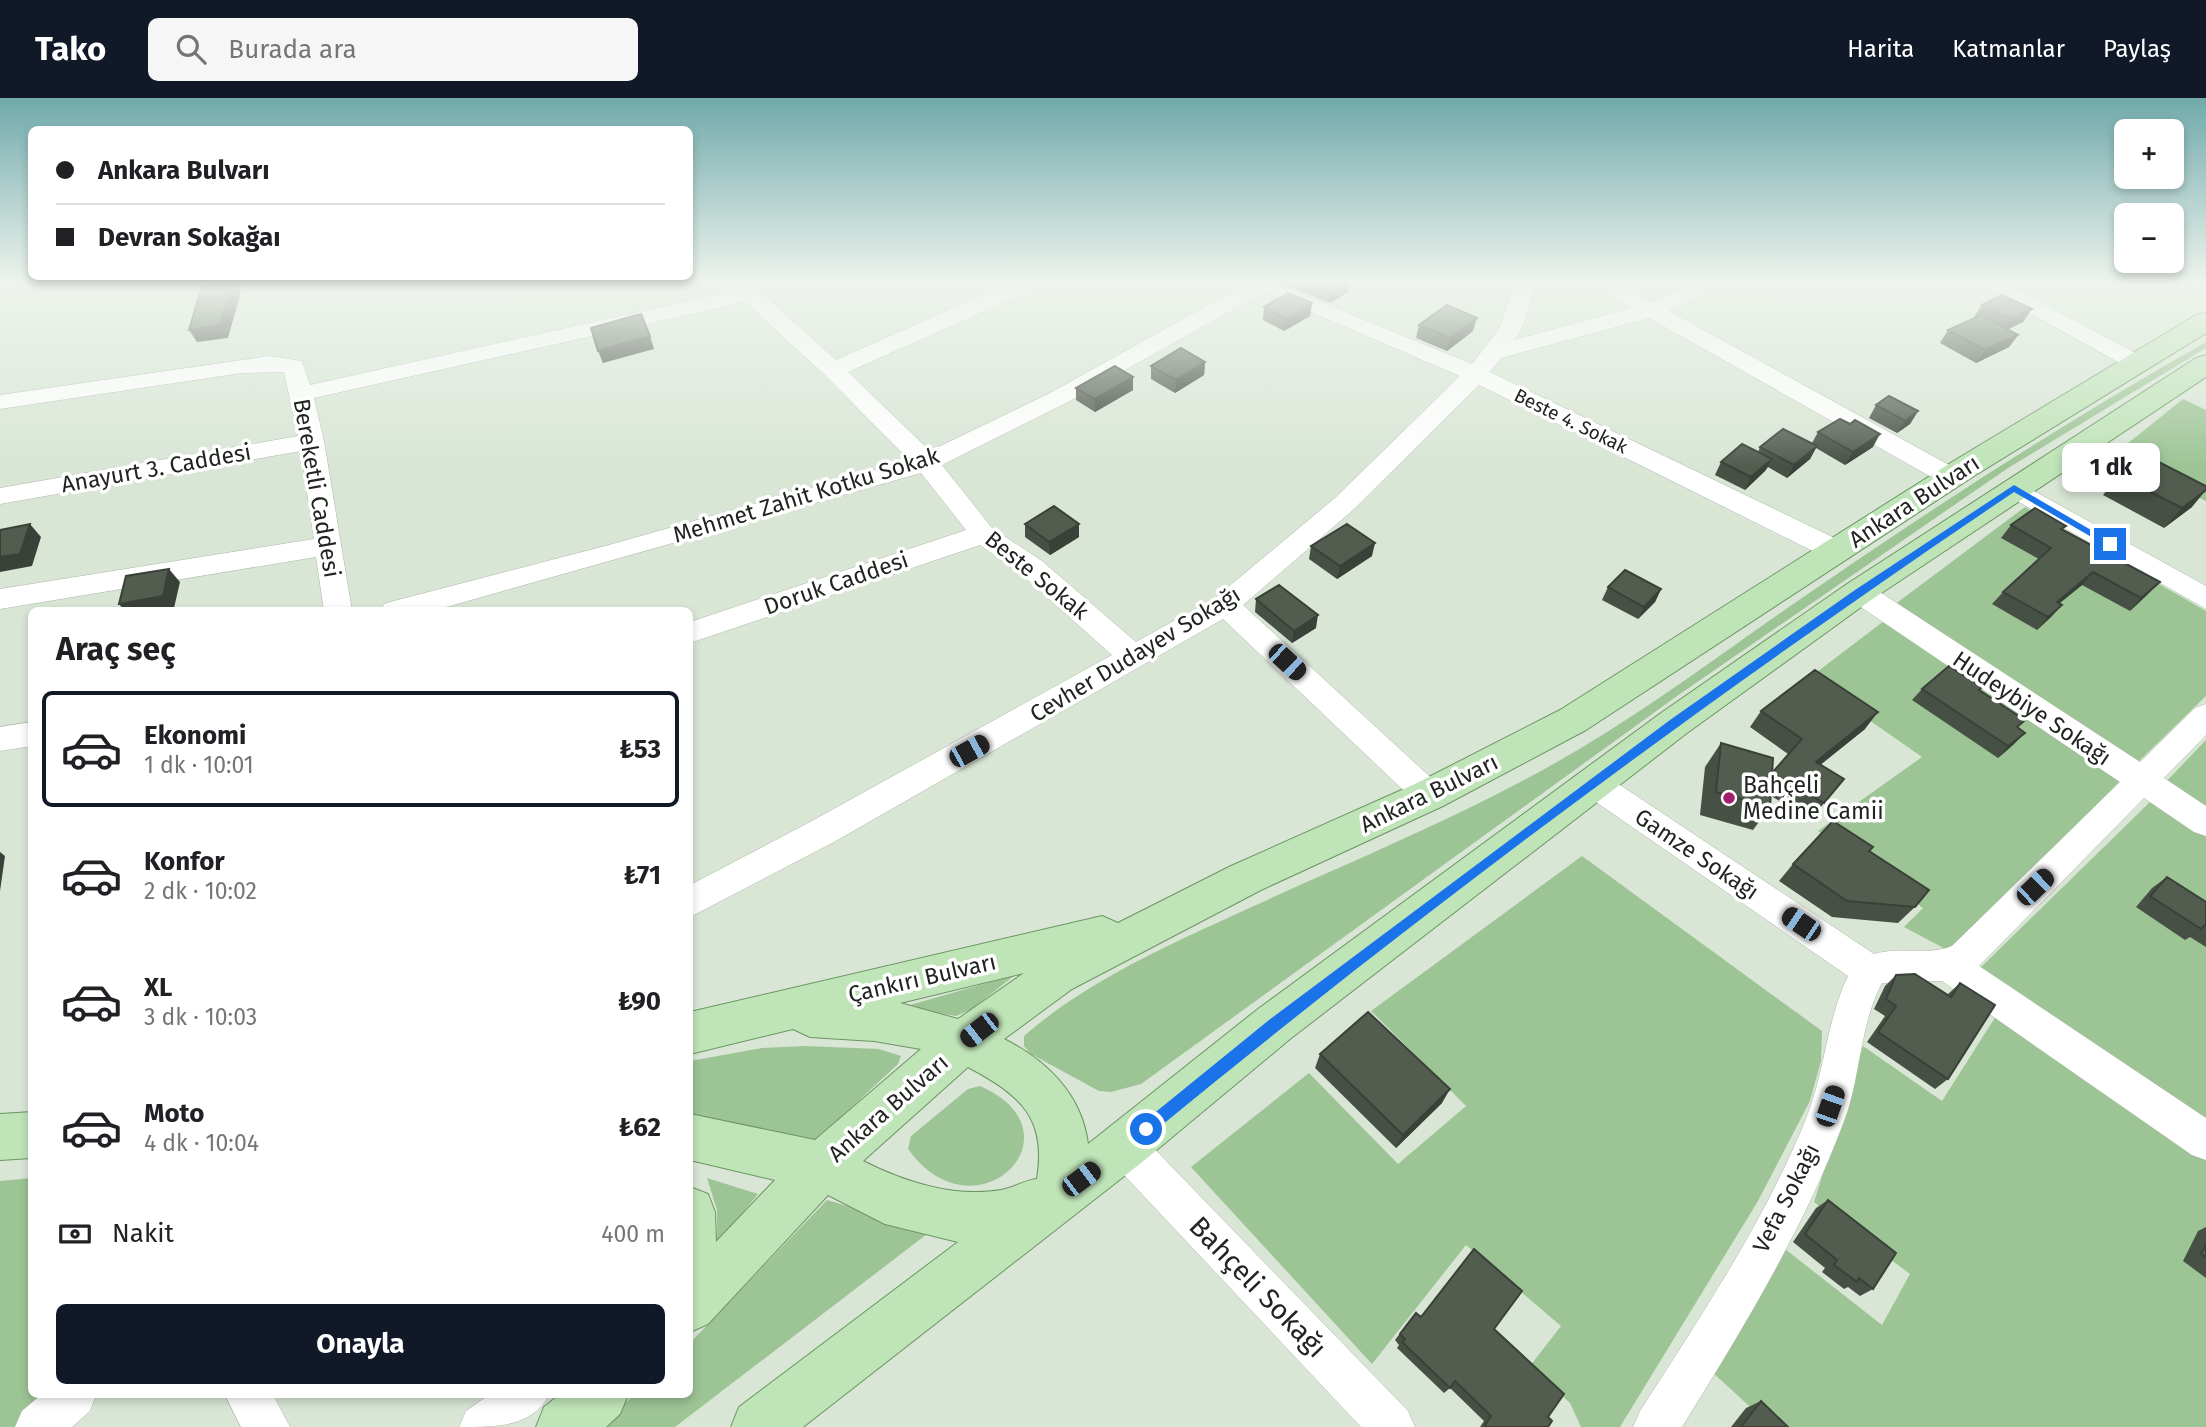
<!DOCTYPE html>
<html lang="tr">
<meta charset="utf-8">
<style>
:root{--surface:#fff;--page:#f6f6f6;--text:#202124;--muted:#757577;--line:#e0e0e0;--accent:#111827}
body{margin:0;font-family:"Fira Sans",sans-serif;background:var(--page);color:var(--text);height:100vh;display:flex;flex-direction:column;font-size:26px;white-space:nowrap}
*{box-sizing:border-box;margin:0}
p{font-size:23px;color:var(--muted)}
.icon{flex:none;width:38px;height:38px;fill:none;stroke:currentColor;stroke-width:2;stroke-linecap:round;stroke-linejoin:round}
.map{position:relative;flex:1;overflow:hidden}
.panel{position:absolute;left:28px;top:509px;width:665px;height:791px;display:flex;flex-direction:column;background:var(--surface);border-radius:10px;box-shadow:0 4px 10px #0003}
.panel>*{flex:none}
.top-card{position:absolute;left:28px;top:28px;width:665px;height:154px;border-radius:10px;box-shadow:0 4px 10px #0003;display:grid;align-content:center;height:154px;padding:0 28px;background:var(--surface)}
.fabs{position:absolute;left:2114px;top:21px;display:grid;gap:14px}
.fabs a{display:grid;place-items:center;width:70px;height:70px;border-radius:10px;background:var(--surface);box-shadow:0 4px 10px #0003;font-size:35px}
.end{position:absolute;width:32px;height:32px;margin:-16px;border:9px solid #1a73e8;background:#fff;box-shadow:0 0 0 4px #fff}
.from{border-radius:50%}
.bubble{position:absolute;height:49px;border-radius:10px;background:var(--surface);box-shadow:0 4px 10px #0003;font-size:23px;font-weight:700;line-height:49px;text-align:center}
.car{position:absolute;width:21px;height:42px;margin:-21px -10px;border-radius:9px;box-shadow:0 0 5px 2px #0007;background:linear-gradient(#222 24%,#8ab4d8 0 40%,#222 0 76%,#8ab4d8 0 86%,#222 0)}
.top-card b{display:flex;align-items:center;gap:24px;height:66px;font-size:26px}
.top-card b+b{border-top:2px solid var(--line)}
.top-card i{width:18px;height:18px;background:var(--text)}
ul{padding:0;list-style:none}
li{display:flex;align-items:center;gap:21px;height:116px;margin:0 14px 10px;padding:0 14px;border:4px solid transparent;border-radius:10px}
li div{flex:1}
li b{display:block;font-size:26px}
li em{font-style:normal;font-weight:700}
li.on{border-color:var(--accent)}
li>.icon{width:63px;height:63px;stroke-width:1.5}
h2{padding:0 28px;font-size:32px;line-height:84px}
.pay{display:flex;align-items:center;gap:18px;height:77px;padding:0 28px;font-size:26px}
.pay p{margin-inline-start:auto}
.primary-button{display:flex;gap:14px;margin-top:auto;padding:14px 28px}
.primary-button a{flex:1;height:80px;border-radius:10px;background:var(--accent);color:#fff;font-size:28px;font-weight:700;line-height:80px;text-align:center}
header{display:flex;align-items:center;gap:42px;box-sizing:border-box;height:98px;padding:0 35px;background:var(--accent);color:#fff}
header strong{font-size:33px}
nav{display:flex;gap:38px;margin-inline-start:auto;font-size:24px}
.search{width:490px;height:63px;background:var(--page);display:flex;align-items:center;gap:18px;box-sizing:border-box;padding:0 24px;border-radius:10px;color:var(--muted);font-size:26px}
.map>svg:first-child{display:block}
.green{fill:#9dc495}
.lines{fill:none;stroke-linecap:round;stroke-linejoin:round}
.minor-casing{stroke:#acb8a9;stroke-width:1}
.major-casing{stroke:#6c9563;stroke-width:2}
.minor{fill:#fff;fill-rule:evenodd}
.major{fill:#bfe4b7;fill-rule:evenodd}
.wall{fill:#475045}
.shaded-wall{fill:#394138}
.building{fill:#525d50;stroke:#394138;stroke-width:2}
.route{fill:#1a73e8}
.poi-dot{fill:#a21e6c;stroke:#fff;stroke-width:2.5}
.labels{text-anchor:middle;dominant-baseline:central;stroke-width:7;stroke-linejoin:round;paint-order:stroke}
.far-street-label{font-size:19px;fill:#212520;stroke:#fff}
.street-label{font-size:23px;fill:#212520;stroke:#fff}
.poi-label{font-size:23px;fill:#212520;stroke:#fff;text-anchor:start}
.near-street-label{font-size:28px;fill:#212520;stroke:#fff}
</style>
<header>
<strong>Tako</strong>
<div class="search"><svg class="icon" aria-label="search" viewBox="0 0 24 24"><circle cx="10" cy="10" r="6"/><path d="M15 15l6 6"/></svg>Burada ara</div>
<nav><a>Harita</a><a>Katmanlar</a><a>Paylaş</a></nav>
</header>
<div class="map">
<svg width="2206" height="1329" viewBox="0 0 2206 1329">
<rect width="100%" height="100%" fill="#d9e6d6"/>
<path class="green" d="M2206,244V250L2008,370L1677,598L1141,986L1111,994L1099,993L1031,956L1024,948V938C1088,882 1169,847 1245,812C1358,760 1474,714 1581,650C1663,601 1741,541 1821,487C1946,401 2074,319 2206,244Z
M2183,301L2206,312V403L2112,358Z
M2025,409L2206,513V598L2135,667L1894,507Z
M1888,520L2123,680L1951,854L1904,829L1923,810L1818,733L1922,659L1809,580Z
M2206,642V715L2163,687Z
M2151,703L2206,739V1028L1976,874Z
M1582,758L1822,933L1821,963L1810,1003L1758,1103L1620,1329H1581L1570,1305L1530,1268L1561,1228L1466,1147L1372,1266L1191,1069L1309,975L1398,1066L1466,1008L1371,913Z
M1015,877L972,911L956,918L903,909Z
M1996,918L2206,1062V1329H1772L1711,1273L1785,1151L1882,1227L1910,1176L1814,1104L1863,948L1942,1003Z
M805,948L879,951L901,958L898,966L811,1047L754,1029L690,1018V963L762,950Z
M980,988C1086,1034 976,1145 908,1051L911,1038L968,991Z
M31,1080L32,1297H62L19,1329H0V1083Z
M707,1080L758,1096L717,1146V1112Z
M827,1102L931,1133L675,1329H599L634,1297H690V1245Z"/>
<g class="lines">
<defs>
<path id="minor" d="M724,183H748L836,262L1014,183H1044L1041,188L848,274L930,353L1052,294L1251,183H1279L1276,186L1472,266L1499,231L1516,183H1538L1521,232L1514,242L1632,210L1588,183H1616L1652,204L1697,183H1727L1669,213L1960,373L1964,379L1960,385H1942L1649,220L1501,260L1490,274L1847,446L1851,453L1847,460L1837,462L1827,460L1479,287L1353,412L1243,507L1440,688L1445,697L1440,706L1429,710L1418,706L1223,521L834,744L690,819V787L810,724L1112,557L1022,477L980,447L690,545V524L966,432L921,375L432,513H380L384,506L394,503L609,447L909,362L825,277L745,204L314,300L324,343L352,513H324L316,459L0,511V491L314,441L301,353L0,406V390L298,338L284,274L242,275L0,311V297L269,258L302,263L310,287L733,193ZM1264,194L1460,278L1335,400L1215,500L1136,544L1042,463L992,430L942,367L1068,304Z
M1972,183H2000L2143,259L2147,264L2143,269H2127Z
M2014,382L2206,488V511L2005,396L2001,390L2005,384Z
M1859,484L1869,487L2140,664L2195,610L2206,606V637L2164,680L2206,708V738L2194,734L2144,700L1979,868L2206,1020V1062L2192,1057L1942,883L1882,885C1859,928 1861,979 1844,1023C1804,1131 1742,1232 1682,1329H1633L1640,1313C1700,1220 1764,1124 1806,1021C1825,974 1826,924 1848,878L1583,695L1578,686L1583,677L1594,673L1605,677L1874,856C1900,848 1928,858 1952,848L2120,684L1849,501L1845,494L1849,487Z
M32,624V648L0,653V629Z
M1124,1029L1138,1034L1408,1313L1415,1329H1361L1110,1062L1104,1048L1110,1034Z
M41,1297H96L90,1313L72,1329H15L22,1313Z
M225,1297H273L290,1329H241Z
M489,1297H549C532,1329 497,1329 459,1329L466,1313Z"/>
<path id="major" d="M2206,215V235L1974,378L1586,632L1443,708L1261,792L1072,891L1004,941C1046,962 1082,996 1088,1046L1258,911L1661,615L1847,486L2196,260L2206,257V279L1871,502L1687,635L1290,941L1141,1065L803,1329H731L739,1309L958,1144L885,1126L828,1097L708,1226L690,1234V1089L708,1096L715,1114L716,1144L775,1082L690,1062V1016L815,1042L921,951L874,943L810,939L793,931L690,956V914L1102,818L1118,825L1231,768L1415,686L1560,612L1952,364L2196,217ZM1024,875L958,921L900,905ZM968,969C1020,997 1047,1019 1037,1081C1025,1082 1013,1090 1001,1092C955,1100 904,1084 863,1063Z
M32,1014V1060L0,1062V1016Z
M559,1297H628L620,1316L606,1329H536L544,1309Z"/>
</defs>
<use href="#minor" class="minor-casing"/>
<use href="#major" class="major-casing"/>
<use href="#minor" class="minor"/>
<use href="#major" class="major"/>
</g>
<path class="wall" d="M1287,183H1350L1348,194L1330,205L1286,187Z
M1312,205L1310,218L1284,233L1263,222L1264,209Z
M1982,207L2023,224L2008,231L2018,237L2009,249L1976,265L1940,245L1948,232L1975,220L1974,219Z
M1419,227L1473,233L1447,253L1416,240Z
M1205,264L1204,277L1175,295L1151,281V268Z
M1133,279V292L1095,314L1076,302V290Z
M1876,307L1918,313L1910,326L1897,335L1869,320Z
M1818,334L1873,349L1845,367L1816,350L1810,361L1787,380L1768,369L1765,373L1745,392L1715,377L1721,364L1758,354L1760,349L1812,345Z
M2119,378L2192,409L2164,430L2103,397Z
M1025,426H1079V439L1050,457L1025,439Z
M2011,427L2066,428L2062,432L2148,496L2130,513L2082,487L2060,505L2062,507L2051,519L2037,532L1992,506L2003,494L2039,461L2001,440Z
M1311,448L1372,458L1337,481L1309,461Z
M1608,489L1661,491L1655,504L1638,521L1602,502Z
M1256,501L1316,530L1292,545L1255,514Z
M1982,589L1979,592L2018,630L2014,646L1998,660L1912,602L1922,591Z
M1761,613L1865,631L1820,667L1844,681L1811,721L1771,698L1770,709L1753,732L1700,717L1705,669L1721,645L1772,675L1788,656L1750,629Z
M1869,753L1915,809L1898,825L1832,819L1779,783L1793,766Z
M2167,779L2206,804V849L2190,839L2185,842L2136,809L2152,790Z
M1896,877L1947,897L1960,885L1948,981L1935,991L1867,944L1885,918L1874,911L1885,888Z
M1320,956L1442,1005L1396,1050L1315,970Z
M1828,1102L1873,1191L1860,1198L1848,1189L1844,1191L1822,1174L1825,1170L1793,1144L1816,1110Z
M2206,1129V1180L2183,1163L2198,1133Z
M1421,1219L1494,1231L1548,1319V1329H1480L1484,1323L1450,1290L1444,1295L1397,1250L1399,1247L1395,1242L1410,1222Z
M1761,1303L1788,1329H1731L1746,1310Z"/>
<path class="shaded-wall" d="M232,183H234L241,194L228,240L197,244L189,232Z
M1349,183H1350L1348,194L1330,205L1332,193Z
M1312,205L1310,218L1284,233L1286,221Z
M2032,211L2023,224L2003,234L2011,221Z
M1477,220L1473,233L1447,253L1450,240Z
M2018,237L2009,249L1976,265L1985,252Z
M650,238L654,251L603,265L598,253Z
M1205,264L1204,277L1175,295L1176,282Z
M1133,279V292L1095,314V301Z
M1918,313L1910,326L1897,335L1905,323Z
M1880,336L1873,349L1845,367L1853,354Z
M1817,348L1810,361L1787,380L1794,367Z
M1772,361L1765,373L1745,392L1751,379Z
M2206,392L2192,409L2164,430L2182,410Z
M30,426L41,439L32,468L0,474V459Z
M1079,426V439L1050,457L1049,444Z
M1375,445L1372,458L1337,481L1340,468Z
M169,471L180,484L174,510L161,513H125L119,506Z
M2093,474L2082,487L2046,516L2057,504Z
M2160,484L2148,496L2130,513L2141,500Z
M1661,491L1655,504L1638,521L1644,509Z
M2062,507L2051,519L2037,532L2048,519Z
M1318,517L1316,530L1292,545L1294,533Z
M1878,614L1865,631L1804,680L1816,664Z
M2025,635L2014,646L1998,660L2008,648Z
M0,754L5,758L0,793Z
M1450,991L1442,1005L1396,1050L1403,1037Z"/>
<path class="building" d="M223,183H232L220,227L189,232L202,188Z
M1307,183H1349L1332,193Z
M1288,195L1312,205L1286,221L1264,209Z
M2002,197L2032,211L2011,221L1982,207Z
M1447,207L1477,220L1450,240L1419,227Z
M641,216L650,238L598,253L591,230Z
M1981,217L2018,237L1985,252L1948,232Z
M1181,250L1205,264L1176,282L1151,268Z
M1115,268L1133,279L1095,301L1076,290Z
M1889,298L1918,313L1905,323L1876,307Z
M1840,321L1850,326L1855,322L1880,336L1853,354L1818,334Z
M1783,331L1817,348L1794,367L1760,349Z
M1742,346L1772,361L1751,379L1721,364Z
M2147,358L2206,388V392L2182,410L2119,378Z
M1054,408L1079,426L1049,444L1025,426Z
M2035,410L2066,428L2061,431L2160,484L2141,500L2093,474L2057,504L2062,507L2048,519L2003,494L2051,450L2011,427Z
M30,426L20,456L0,459V432Z
M1347,426L1375,445L1340,468L1311,448Z
M169,471L163,498L119,506L126,478Z
M1625,472L1661,491L1644,509L1608,489Z
M1279,487L1318,517L1294,533L1256,501Z
M1949,568L1982,589L1979,592L2025,622L2017,629L2025,635L2008,648L1922,591Z
M1815,572L1878,614L1816,664L1844,681L1824,705L1772,675L1802,641L1761,613Z
M1721,645L1773,660L1770,709L1716,694Z
M1833,723L1873,749L1869,753L1929,792L1915,809L1847,803L1793,766Z
M2167,779L2206,804V828L2205,827L2201,831L2150,798Z
M1915,876L1951,899L1960,885L1995,907L1948,981L1878,934L1896,908L1886,901L1896,877Z
M1368,914L1450,991L1403,1037L1320,956Z
M1828,1102L1896,1155L1873,1191L1859,1180L1857,1184L1834,1167L1837,1162L1805,1136Z
M2206,1146V1159L2201,1156Z
M1474,1151L1522,1193L1494,1231L1564,1296L1548,1319L1552,1323L1548,1329H1487L1485,1327L1491,1318L1455,1283L1450,1290L1402,1244L1405,1241L1400,1236L1416,1215L1421,1219Z
M1761,1303L1788,1329H1741Z"/>
<linearGradient id="sky" x2="0" y2="1"><stop stop-color="#70a9ab"/><stop offset="0.5" stop-color="#eef4ed"/><stop offset="1" stop-color="#eef4ed" stop-opacity="0"/></linearGradient>
<rect width="2206" height="369" fill="url(#sky)"/>
<path class="route" d="M2014,387L2115,446L2107,448L2014,394C1717,594 1428,808 1151,1036H1141V1026L1269,922L1670,622L1855,492Z"/>
<circle class="poi-dot" cx="1729" cy="700" r="7"/>
<g class="labels">
<g class="far-street-label">
<text transform="translate(1571 323) rotate(26)">Beste 4. Sokak</text>
</g>
<g class="street-label">
<text transform="translate(156 370) rotate(-10)">Anayurt 3. Caddesi</text>
<text transform="translate(317 390) rotate(80)">Bereketli Caddesi</text>
<text transform="translate(806 397) rotate(-17)">Mehmet Zahit Kotku Sokak</text>
<text transform="translate(1914 403) rotate(-33)">Ankara Bulvarı</text>
<text transform="translate(1037 477) rotate(39)">Beste Sokak</text>
<text transform="translate(836 485) rotate(-19)">Doruk Caddesi</text>
<text transform="translate(1135 556) rotate(-31)">Cevher Dudayev Sokağı</text>
<text transform="translate(2032 610) rotate(34)">Hudeybiye Sokağı</text>
<text transform="translate(1429 695) rotate(-26)">Ankara Bulvarı</text>
<text transform="translate(1697 756) rotate(34)">Gamze Sokağı</text>
<text transform="translate(922 880) rotate(-13)">Çankırı Bulvarı</text>
<text transform="translate(888 1010) rotate(-41)">Ankara Bulvarı</text>
<text transform="translate(1786 1100) rotate(-63)">Vefa Sokağı</text>
</g>
<g class="poi-label">
<text x="1743" y="687">Bahçeli<tspan x="1743" dy="26">Medine Camii</tspan></text>
</g>
<g class="near-street-label">
<text transform="translate(1258 1189) rotate(46)">Bahçeli Sokağı</text>
</g>
</g>
</svg>
<div class="fabs">
<a>+</a>
<a>−</a>
</div>
<i class="end from" style="left:1146px;top:1031px"></i>
<i class="end" style="left:2110px;top:446px"></i>
<div class="bubble" style="left:2062px;top:345px;width:98px">1 dk</div>
<i class="car" style="left:1287px;top:564px;rotate:133deg"></i>
<i class="car" style="left:969px;top:653px;rotate:61deg"></i>
<i class="car" style="left:2035px;top:789px;rotate:46deg"></i>
<i class="car" style="left:1801px;top:826px;rotate:304deg"></i>
<i class="car" style="left:979px;top:932px;rotate:232deg"></i>
<i class="car" style="left:1830px;top:1008px;rotate:19deg"></i>
<i class="car" style="left:1081px;top:1081px;rotate:53deg"></i>
<div class="top-card">
<b><i class="from"></i>Ankara Bulvarı</b>
<b><i></i>Devran Sokağaı</b>
</div>
<section class="panel">
<h2>Araç seç</h2>
<ul>
<li class="on"><svg class="icon" aria-label="car" viewBox="0 0 24 24"><path d="M5 17H2v-5l4-1 3-4h7l3 4 3 1v5h-3M9 17h6M6 11h13"/><circle cx="7" cy="17" r="2"/><circle cx="17" cy="17" r="2"/></svg><div><b>Ekonomi</b><p>1 dk · 10:01</p></div><em>₺53</em></li>
<li><svg class="icon" aria-label="car" viewBox="0 0 24 24"><path d="M5 17H2v-5l4-1 3-4h7l3 4 3 1v5h-3M9 17h6M6 11h13"/><circle cx="7" cy="17" r="2"/><circle cx="17" cy="17" r="2"/></svg><div><b>Konfor</b><p>2 dk · 10:02</p></div><em>₺71</em></li>
<li><svg class="icon" aria-label="car" viewBox="0 0 24 24"><path d="M5 17H2v-5l4-1 3-4h7l3 4 3 1v5h-3M9 17h6M6 11h13"/><circle cx="7" cy="17" r="2"/><circle cx="17" cy="17" r="2"/></svg><div><b>XL</b><p>3 dk · 10:03</p></div><em>₺90</em></li>
<li><svg class="icon" aria-label="car" viewBox="0 0 24 24"><path d="M5 17H2v-5l4-1 3-4h7l3 4 3 1v5h-3M9 17h6M6 11h13"/><circle cx="7" cy="17" r="2"/><circle cx="17" cy="17" r="2"/></svg><div><b>Moto</b><p>4 dk · 10:04</p></div><em>₺62</em></li>
</ul>
<div class="pay"><svg class="icon" aria-label="cash" viewBox="0 0 24 24"><path d="M3 7h18v10H3z"/><circle cx="12" cy="12" r="2"/></svg>Nakit<p>400 m</p></div>
<div class="primary-button"><a>Onayla</a></div>
</section>
</div>
